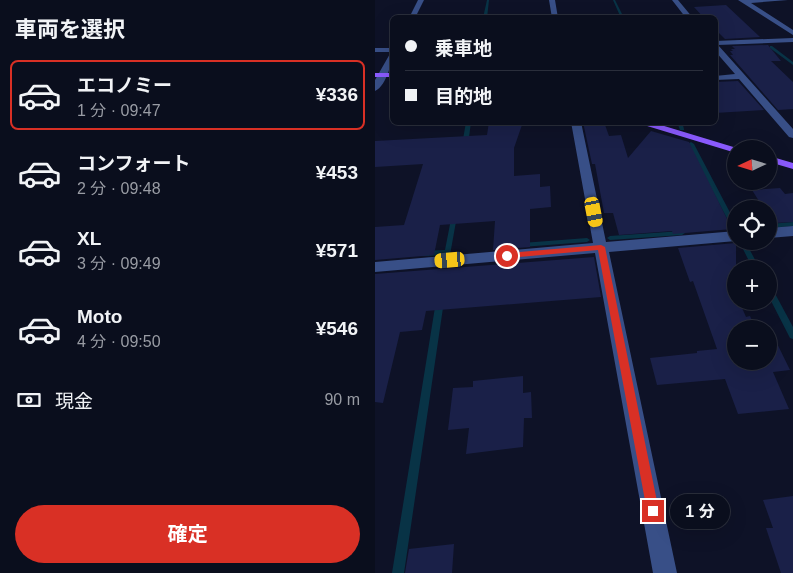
<!DOCTYPE html>
<html lang="ja">
<meta charset="utf-8">
<style>
:root{--surface:#0a0e1d;--page:#131726;--text:#f1f3f6;--muted:#999ca4;--line:#2a2e3b;--accent:#d93025}
body{margin:0;font-family:Arial,"Noto Sans JP",sans-serif;background:var(--page);color:var(--text);height:100vh;display:flex;flex-direction:column;font-size:19px;white-space:nowrap}
*{box-sizing:border-box;margin:0}
p{font-size:16px;color:var(--muted)}
.icon{flex:none;width:28px;height:28px;fill:none;stroke:currentColor;stroke-width:2;stroke-linecap:round;stroke-linejoin:round}
.map{position:relative;flex:1;overflow:hidden}
.details{display:flex;flex-direction:column;background:var(--surface);width:375px}
.details>*{flex:none}
.hud{position:absolute;left:15px;top:15px;width:328px;height:110px;border-radius:8px;box-shadow:0 5px 20px #0002,0 0 0 1px var(--line);display:grid;align-content:center;height:110px;padding:0 15px;background:var(--surface)}
.needle{width:32px;rotate:266deg}
.buttons{position:absolute;left:352px;top:140px;display:grid;gap:10px}
.buttons a{display:grid;place-items:center;width:50px;height:50px;border-radius:50%;background:var(--surface);box-shadow:0 5px 20px #0002,0 0 0 1px var(--line);font-size:25px}
.end{position:absolute;width:22px;height:22px;margin:-11px;border:6px solid #d93025;background:#fff;box-shadow:0 0 0 2px #fff}
.from{border-radius:50%}
.bubble{position:absolute;height:35px;border-radius:18px;background:var(--surface);box-shadow:0 5px 20px #0002,0 0 0 1px var(--line);font-size:16px;font-weight:700;line-height:35px;text-align:center}
.car{position:absolute;width:15px;height:30px;margin:-15px -8px;border-radius:6px;box-shadow:0 0 4px 1px #0007;background:linear-gradient(#f5c518 24%,#345 0 40%,#f5c518 0 76%,#345 0 86%,#f5c518 0)}
.hud b{display:flex;align-items:center;gap:18px;height:48px;font-size:19px}
.hud b+b{border-top:1px solid var(--line)}
.hud i{width:12px;height:12px;background:var(--text)}
ul{padding:0;list-style:none}
li{display:flex;align-items:center;gap:15px;height:70px;margin:0 10px 8px;padding:0 5px;border:2px solid transparent;border-radius:8px}
li div{flex:1}
li b{display:block;font-size:19px}
li em{font-style:normal;font-weight:700}
li.current{border-color:var(--accent)}
li>.icon{width:45px;height:45px;stroke-width:1.5}
h2{padding:0 15px;font-size:22px;line-height:60px}
.pay{display:flex;align-items:center;gap:12px;height:55px;padding:0 15px;font-size:19px}
.pay p{margin-inline-start:auto}
.button{display:flex;gap:10px;margin-top:auto;padding:10px 15px}
.button a{flex:1;height:58px;border-radius:30px;background:var(--accent);color:#fff;font-size:20px;font-weight:700;line-height:58px;text-align:center}
main{display:flex;flex:1;min-height:0}
.map>svg:first-child{display:block}
.lines{fill:none;stroke-linecap:round;stroke-linejoin:round}
.stream{fill:#083346;fill-rule:evenodd}
.building{fill:#1a2048;fill-rule:evenodd}
.minor{fill:#384f87;fill-rule:evenodd}
.major{fill:#8b5bff;fill-rule:evenodd}
.route{fill:#d93025}
</style>
<main>
<section class="details">
<h2>車両を選択</h2>
<ul>
<li class="current"><svg class="icon" aria-label="car" viewBox="0 0 24 24"><path d="M5 17H2v-5l4-1 3-4h7l3 4 3 1v5h-3M9 17h6M6 11h13"/><circle cx="7" cy="17" r="2"/><circle cx="17" cy="17" r="2"/></svg><div><b>エコノミー</b><p>1 分 · 09:47</p></div><em>¥336</em></li>
<li><svg class="icon" aria-label="car" viewBox="0 0 24 24"><path d="M5 17H2v-5l4-1 3-4h7l3 4 3 1v5h-3M9 17h6M6 11h13"/><circle cx="7" cy="17" r="2"/><circle cx="17" cy="17" r="2"/></svg><div><b>コンフォート</b><p>2 分 · 09:48</p></div><em>¥453</em></li>
<li><svg class="icon" aria-label="car" viewBox="0 0 24 24"><path d="M5 17H2v-5l4-1 3-4h7l3 4 3 1v5h-3M9 17h6M6 11h13"/><circle cx="7" cy="17" r="2"/><circle cx="17" cy="17" r="2"/></svg><div><b>XL</b><p>3 分 · 09:49</p></div><em>¥571</em></li>
<li><svg class="icon" aria-label="car" viewBox="0 0 24 24"><path d="M5 17H2v-5l4-1 3-4h7l3 4 3 1v5h-3M9 17h6M6 11h13"/><circle cx="7" cy="17" r="2"/><circle cx="17" cy="17" r="2"/></svg><div><b>Moto</b><p>4 分 · 09:50</p></div><em>¥546</em></li>
</ul>
<div class="pay"><svg class="icon" aria-label="cash" viewBox="0 0 24 24"><path d="M3 7h18v10H3z"/><circle cx="12" cy="12" r="2"/></svg>現金<p>90 m</p></div>
<div class="button"><a>確定</a></div>
</section>
<div class="map">
<svg width="418" height="573" viewBox="0 0 418 573">
<rect width="100%" height="100%" fill="#0e1227"/>
<g class="lines">
<path class="stream" d="M112,0H114L112,18H108Z
M238,0H240L249,18H246Z
M395,46H397L418,62V65L395,48Z
M91,122H96L93,145L90,147L87,145Z
M302,122H307L309,129V130H305Z
M316,142L319,144L361,224V232L358,230L313,144Z
M77,214H81L82,216L75,255L47,256L46,254L49,251L70,250Z
M418,222V226L394,228V224Z
M307,231L310,233L307,235L235,240L232,238L235,236Z
M212,238L215,240L212,242L147,247L144,245L147,243Z
M366,241H370L385,269H378L365,243Z
M394,287L397,288L418,327V339L415,338L394,297Z
M65,298L68,299L69,301L29,573H17L61,301L62,299Z"/>
</g>
<path class="building" d="M351,5L385,37L350,39L340,29V18H329L319,7Z
M393,45L406,61H396L418,82V109L403,110L355,55H358L355,51H358L356,49H360L357,46Z
M363,81L389,110L340,113V82Z
M114,122H148L139,148V176L165,174V187L175,186L176,207L155,209V247L118,250L120,221L65,225L59,255L0,260V227L29,225L48,164L0,167V141L112,135Z
M208,122H229L234,136L246,135L253,158L276,131L314,142L357,229L298,234L297,231L244,235L238,213H229L220,164H217Z
M405,188L410,194L418,193V222L399,223L394,216V209H389L377,190Z
M361,243V301H364L371,317L375,316L380,327L393,325L415,370L398,372L414,409L363,414L350,379L282,385L275,358L322,353V351L342,349L318,281L315,282L303,248ZM361,329H394V361H361Z
M219,257L226,297L51,311L47,330L25,332L8,403L0,402V274Z
M148,376V393L156,392L157,418H149L148,447L91,454L94,428L73,430L78,388L98,387V381Z
M418,496V573H406L391,528H398L388,500Z
M79,544L77,573H30L34,549Z"/>
<g class="lines">
<path class="minor" d="M43,0H49L40,18H34Z
M174,0H180L183,18H177Z
M297,0H303L318,18H311Z
M363,0H413L376,3L418,30V35Z
M418,38V42L343,45L418,129V138L414,137L364,79L340,80V76L360,74L340,51V41Z
M0,48H18C18,59 12,86 0,91V80L16,52H0Z
M196,122H206L231,242L361,231V241L234,252L302,573H278L220,253L0,272V262L218,243Z
M418,226V236L394,238V228Z"/>
<path class="major" d="M0,73H18V77H0Z
M259,122H276L365,149H361V153Z
M394,156L418,163V169L394,162Z"/>
</g>
<path class="route" d="M226,245L230,247L284,511L282,515L278,517L273,515L272,511L223,250L132,258L128,256L132,253Z"/>
</svg>
<div class="buttons">
<a><svg class="needle" viewBox="-14 -14 28 28"><path d="M0-13l5 13h-10z" fill="#e53935"/><path d="M0 13l5-13h-10z" fill="#999ca4"/></svg></a>
<a><svg class="icon" aria-label="locate" viewBox="0 0 24 24"><circle cx="12" cy="12" r="6"/><path d="M12 2v4M12 18v4M2 12h4M18 12h4"/></svg></a>
<a>+</a>
<a>−</a>
</div>
<i class="end from" style="left:132px;top:256px"></i>
<i class="end" style="left:278px;top:511px"></i>
<div class="bubble" style="left:295px;top:494px;width:60px">1 分</div>
<i class="car" style="left:219px;top:212px;rotate:169deg"></i>
<i class="car" style="left:75px;top:260px;rotate:265deg"></i>
<div class="hud">
<b><i class="from"></i>乗車地</b>
<b><i></i>目的地</b>
</div>
</div>
</main>
